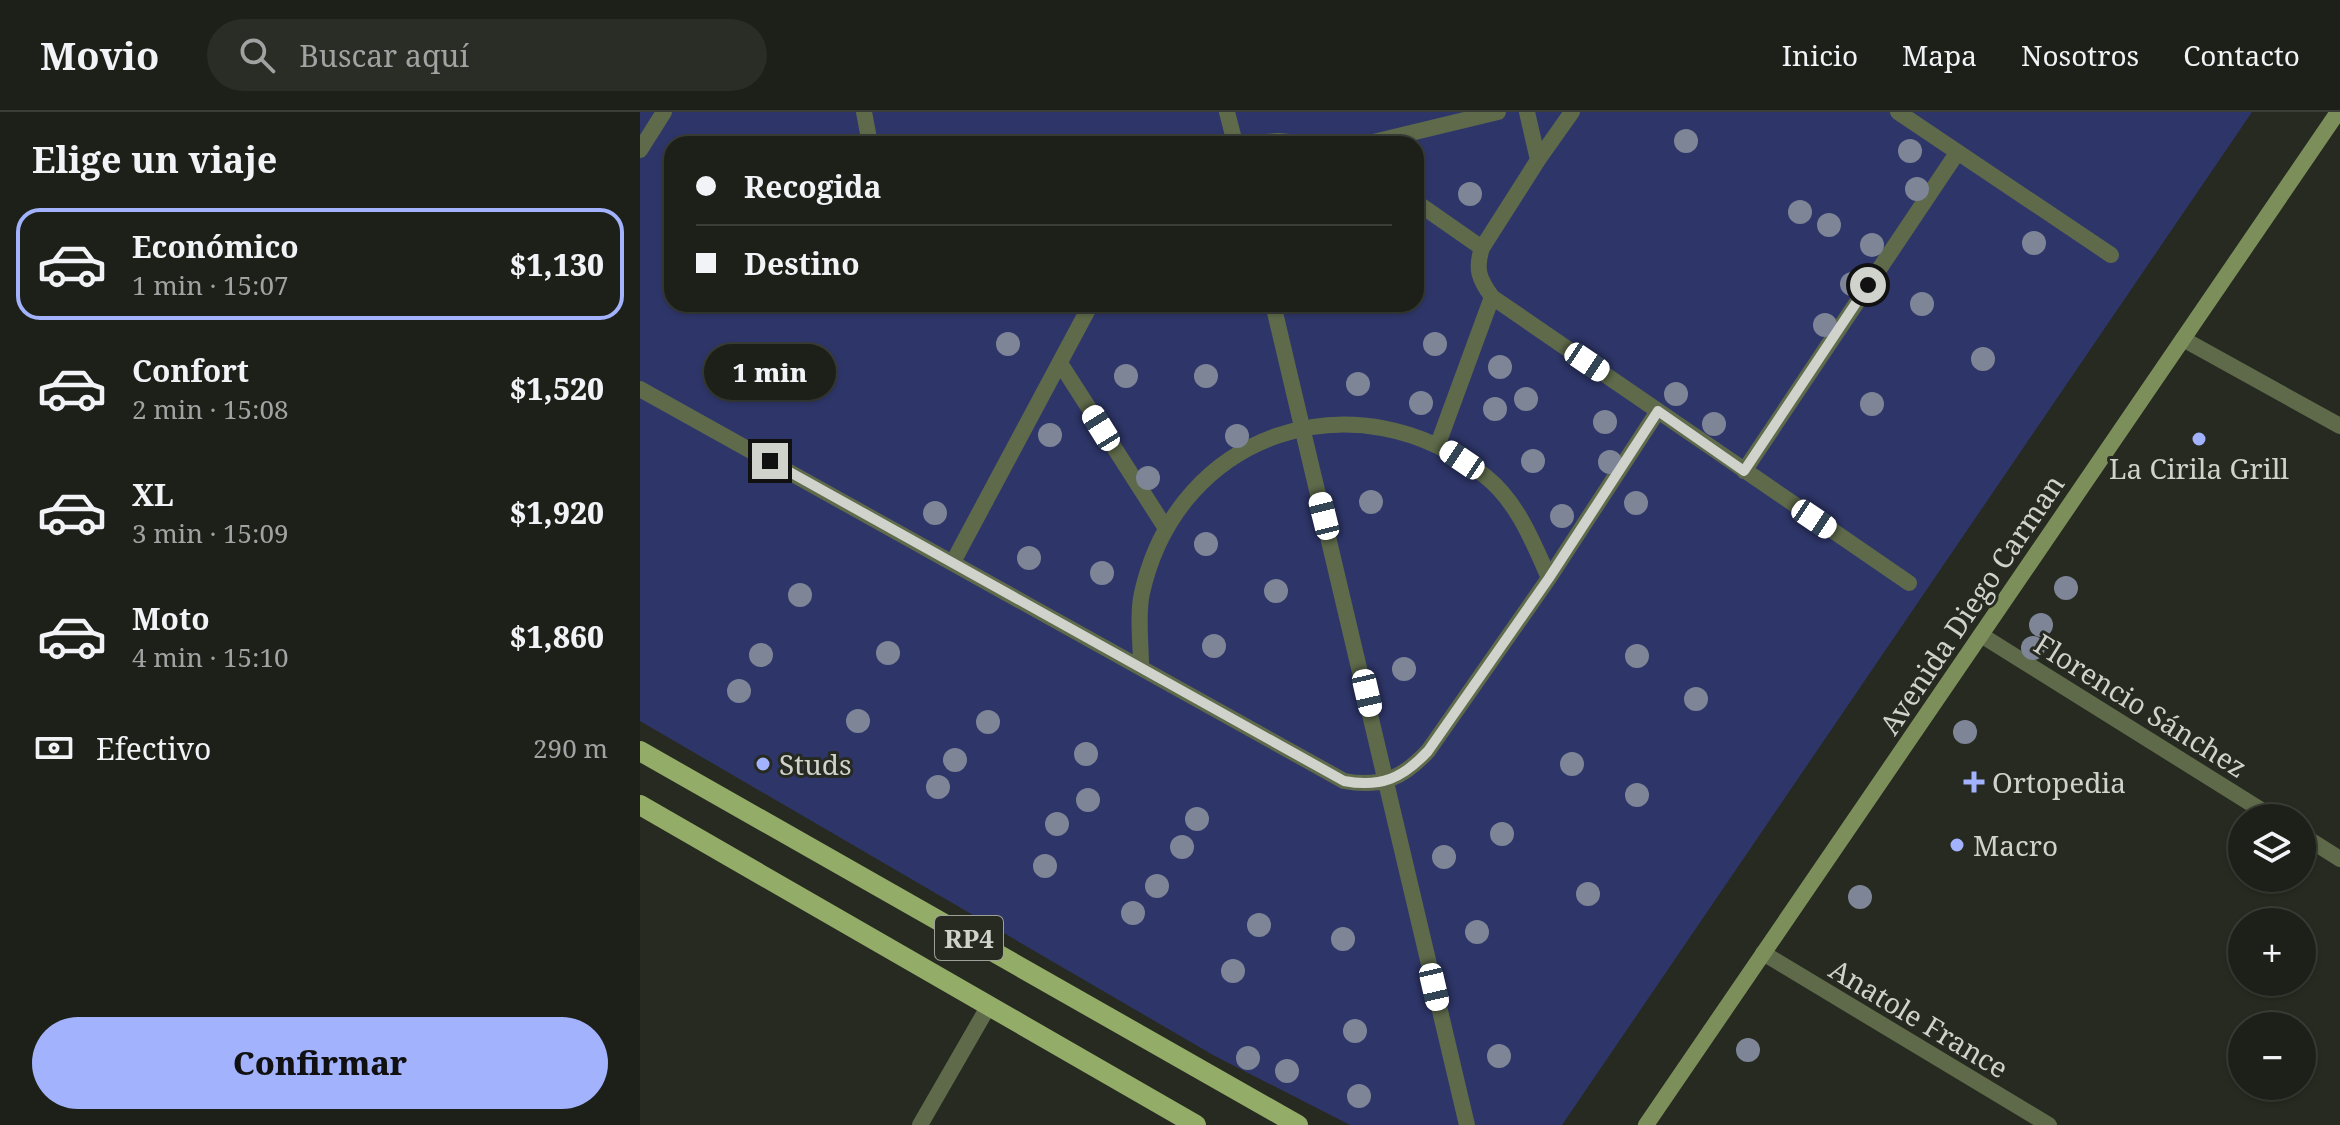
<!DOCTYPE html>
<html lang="es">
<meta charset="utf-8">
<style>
:root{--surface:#1c2018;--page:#292d25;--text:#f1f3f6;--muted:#a0a3a2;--line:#3a3e37;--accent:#a2b2fd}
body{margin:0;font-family:"Noto Serif",serif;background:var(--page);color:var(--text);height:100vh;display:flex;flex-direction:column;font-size:30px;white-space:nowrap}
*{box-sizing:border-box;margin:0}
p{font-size:26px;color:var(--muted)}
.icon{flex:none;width:44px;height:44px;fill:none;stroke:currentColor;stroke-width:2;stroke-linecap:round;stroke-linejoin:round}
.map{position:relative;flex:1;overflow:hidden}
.side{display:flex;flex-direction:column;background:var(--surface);width:640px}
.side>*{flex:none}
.top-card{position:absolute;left:24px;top:24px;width:760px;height:176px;border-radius:24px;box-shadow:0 2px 6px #0004,0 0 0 2px var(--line);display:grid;align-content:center;height:176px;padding:0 32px;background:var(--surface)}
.fabs{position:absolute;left:1588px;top:692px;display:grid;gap:16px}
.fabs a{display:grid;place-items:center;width:88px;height:88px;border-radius:50%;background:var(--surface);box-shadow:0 2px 6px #0004,0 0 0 2px var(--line);font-size:40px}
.end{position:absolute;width:36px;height:36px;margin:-18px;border:10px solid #d0d2cc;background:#111;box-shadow:0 0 0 4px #111}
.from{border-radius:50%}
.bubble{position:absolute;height:56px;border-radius:28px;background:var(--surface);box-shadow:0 2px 6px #0004,0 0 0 2px var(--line);font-size:26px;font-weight:800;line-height:56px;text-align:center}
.car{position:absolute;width:24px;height:48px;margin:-24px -12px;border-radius:10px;box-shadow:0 0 6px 2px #0007;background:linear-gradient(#fff 24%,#345 0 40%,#fff 0 76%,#345 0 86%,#fff 0)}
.top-card b{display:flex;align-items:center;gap:28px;height:76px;font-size:30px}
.top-card b+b{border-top:2px solid var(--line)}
.top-card i{width:20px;height:20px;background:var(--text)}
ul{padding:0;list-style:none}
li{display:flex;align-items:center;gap:24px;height:112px;margin:0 16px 12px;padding:0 16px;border:4px solid transparent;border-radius:24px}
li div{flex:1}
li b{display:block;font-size:30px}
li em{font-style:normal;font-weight:800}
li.current{border-color:var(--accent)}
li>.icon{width:72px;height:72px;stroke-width:1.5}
h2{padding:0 32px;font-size:36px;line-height:96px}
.pay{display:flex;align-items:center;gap:20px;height:88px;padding:0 32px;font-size:30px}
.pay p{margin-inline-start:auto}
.primary-button{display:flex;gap:16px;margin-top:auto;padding:16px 32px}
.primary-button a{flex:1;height:92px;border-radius:48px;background:var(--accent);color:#111;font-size:32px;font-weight:800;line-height:92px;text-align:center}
header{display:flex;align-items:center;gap:48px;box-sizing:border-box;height:112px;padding:0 40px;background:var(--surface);border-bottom:2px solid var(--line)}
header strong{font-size:38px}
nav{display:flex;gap:44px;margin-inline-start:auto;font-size:28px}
.search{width:560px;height:72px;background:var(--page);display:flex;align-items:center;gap:20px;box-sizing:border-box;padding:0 28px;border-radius:44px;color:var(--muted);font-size:30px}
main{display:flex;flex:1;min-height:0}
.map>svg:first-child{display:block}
.green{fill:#2e3669;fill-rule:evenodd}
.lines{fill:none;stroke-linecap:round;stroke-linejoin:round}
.lane{stroke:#5e6a4a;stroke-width:16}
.street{stroke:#5e6a4a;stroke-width:16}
.secondary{stroke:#7c8f5b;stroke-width:16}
.primary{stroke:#93ac68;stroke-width:20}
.tree{fill:#7e8597}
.route{stroke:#d0d2cc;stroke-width:10}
.poi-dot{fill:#a2b2fd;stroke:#262a20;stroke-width:3}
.labels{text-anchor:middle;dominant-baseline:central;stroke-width:6;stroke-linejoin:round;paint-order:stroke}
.shield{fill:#262a20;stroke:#9da098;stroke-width:2}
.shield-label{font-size:26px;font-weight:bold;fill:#d0d2cc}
.poi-label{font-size:28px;fill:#d0d2cc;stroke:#262a20;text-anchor:start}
.street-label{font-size:28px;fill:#d0d2cc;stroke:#262a20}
</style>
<header>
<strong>Movio</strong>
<div class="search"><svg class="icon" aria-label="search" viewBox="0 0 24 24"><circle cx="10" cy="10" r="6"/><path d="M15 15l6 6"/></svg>Buscar aquí</div>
<nav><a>Inicio</a><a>Mapa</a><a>Nosotros</a><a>Contacto</a></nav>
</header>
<main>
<section class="side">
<h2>Elige un viaje</h2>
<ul>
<li class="current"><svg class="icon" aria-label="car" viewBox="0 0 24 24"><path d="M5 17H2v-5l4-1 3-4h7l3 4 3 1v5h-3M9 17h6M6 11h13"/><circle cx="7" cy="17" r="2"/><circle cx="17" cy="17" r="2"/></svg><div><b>Económico</b><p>1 min · 15:07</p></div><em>$1,130</em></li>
<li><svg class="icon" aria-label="car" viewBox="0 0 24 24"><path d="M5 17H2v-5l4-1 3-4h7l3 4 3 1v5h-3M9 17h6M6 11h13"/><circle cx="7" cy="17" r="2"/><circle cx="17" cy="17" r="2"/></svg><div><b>Confort</b><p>2 min · 15:08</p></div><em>$1,520</em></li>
<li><svg class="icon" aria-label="car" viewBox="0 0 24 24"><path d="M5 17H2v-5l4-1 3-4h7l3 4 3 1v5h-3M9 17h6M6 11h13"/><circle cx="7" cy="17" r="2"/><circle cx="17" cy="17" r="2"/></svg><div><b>XL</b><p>3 min · 15:09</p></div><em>$1,920</em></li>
<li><svg class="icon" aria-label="car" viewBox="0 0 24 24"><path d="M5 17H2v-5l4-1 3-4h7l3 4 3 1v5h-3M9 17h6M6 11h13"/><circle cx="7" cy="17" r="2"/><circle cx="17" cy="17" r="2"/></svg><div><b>Moto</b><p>4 min · 15:10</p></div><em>$1,860</em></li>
</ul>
<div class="pay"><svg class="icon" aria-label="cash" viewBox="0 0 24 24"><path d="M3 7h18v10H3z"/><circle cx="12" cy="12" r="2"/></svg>Efectivo<p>290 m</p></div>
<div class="primary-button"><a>Confirmar</a></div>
</section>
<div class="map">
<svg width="1700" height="1013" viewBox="0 0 1700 1013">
<rect width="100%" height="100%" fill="#262a20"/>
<path class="green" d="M0,0H1612L922,1013H710L573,943L0,609ZM32,32H776V192H32Z"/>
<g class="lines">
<path class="lane" d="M224,0L230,32
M1258,0L1471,143
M573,32L595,31L587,0
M595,32L639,29L671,32
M725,32L858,0
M0,38L24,0
M898,48L932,0
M776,90L842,136C835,157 839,167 852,185L1269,471
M842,136L898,48L887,0
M633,192L827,1013
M420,251L525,415
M0,277L704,669C741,676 763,666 788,639L909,466L1018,299
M798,332L852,185
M1104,359L1317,41
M313,450L451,192
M501,554C501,531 497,503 502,481C538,319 717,261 845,364C877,389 893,430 909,466"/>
<path class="street" d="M1543,227L1700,314
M1341,523L1634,706
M1662,723L1700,747
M1123,841L1409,1013
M280,1013L348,895"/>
<path class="secondary" d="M1006,1013L1698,0"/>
<path class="primary" d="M0,639L658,1013
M0,693L556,1013"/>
</g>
<g class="tree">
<circle cx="1046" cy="29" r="12"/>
<circle cx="1270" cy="39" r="12"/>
<circle cx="1277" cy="77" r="12"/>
<circle cx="830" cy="82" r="12"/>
<circle cx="1160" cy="100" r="12"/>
<circle cx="1189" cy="113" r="12"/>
<circle cx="1394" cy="131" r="12"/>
<circle cx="1232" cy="133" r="12"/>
<circle cx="1212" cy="172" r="12"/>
<circle cx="1282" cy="192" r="12"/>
<circle cx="1185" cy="213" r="12"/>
<circle cx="368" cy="232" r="12"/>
<circle cx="795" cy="232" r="12"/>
<circle cx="1343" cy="247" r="12"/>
<circle cx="860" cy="255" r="12"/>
<circle cx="486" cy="264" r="12"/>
<circle cx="566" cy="264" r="12"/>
<circle cx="718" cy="272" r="12"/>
<circle cx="1036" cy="282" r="12"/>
<circle cx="886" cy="287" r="12"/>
<circle cx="781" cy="291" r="12"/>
<circle cx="1232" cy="292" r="12"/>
<circle cx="855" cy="297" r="12"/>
<circle cx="965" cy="310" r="12"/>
<circle cx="1074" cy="312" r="12"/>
<circle cx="410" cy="323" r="12"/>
<circle cx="597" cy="324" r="12"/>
<circle cx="893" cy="349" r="12"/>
<circle cx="970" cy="350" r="12"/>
<circle cx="508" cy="366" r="12"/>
<circle cx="731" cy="390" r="12"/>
<circle cx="996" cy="391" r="12"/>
<circle cx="295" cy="401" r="12"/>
<circle cx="922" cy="404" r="12"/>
<circle cx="566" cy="432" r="12"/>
<circle cx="389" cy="446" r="12"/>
<circle cx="462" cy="461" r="12"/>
<circle cx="1426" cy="476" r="12"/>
<circle cx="636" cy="479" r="12"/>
<circle cx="160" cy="483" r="12"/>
<circle cx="1401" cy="513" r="12"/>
<circle cx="574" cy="534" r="12"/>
<circle cx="1393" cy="536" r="12"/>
<circle cx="248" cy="541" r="12"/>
<circle cx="121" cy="543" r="12"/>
<circle cx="997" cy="544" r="12"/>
<circle cx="764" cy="557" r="12"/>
<circle cx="99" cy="579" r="12"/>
<circle cx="1056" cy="587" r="12"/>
<circle cx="218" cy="609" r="12"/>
<circle cx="348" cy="610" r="12"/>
<circle cx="1325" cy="620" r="12"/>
<circle cx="446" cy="642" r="12"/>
<circle cx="315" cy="648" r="12"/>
<circle cx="932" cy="652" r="12"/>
<circle cx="298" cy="675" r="12"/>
<circle cx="997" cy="683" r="12"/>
<circle cx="448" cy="688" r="12"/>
<circle cx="557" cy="707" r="12"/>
<circle cx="417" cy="712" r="12"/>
<circle cx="862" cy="722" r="12"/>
<circle cx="542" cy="735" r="12"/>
<circle cx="804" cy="745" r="12"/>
<circle cx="405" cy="754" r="12"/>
<circle cx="517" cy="774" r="12"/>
<circle cx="948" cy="782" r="12"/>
<circle cx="1220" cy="785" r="12"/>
<circle cx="493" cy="801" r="12"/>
<circle cx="619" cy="813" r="12"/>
<circle cx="837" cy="820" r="12"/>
<circle cx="703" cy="827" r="12"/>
<circle cx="593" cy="859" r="12"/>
<circle cx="715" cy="919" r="12"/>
<circle cx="1108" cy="938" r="12"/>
<circle cx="859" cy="944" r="12"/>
<circle cx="608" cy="946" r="12"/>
<circle cx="647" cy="959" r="12"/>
<circle cx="719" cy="984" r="12"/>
</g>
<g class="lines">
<path class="route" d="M130,349L704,669C741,676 763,666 788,639L909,466L1018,299L1104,359L1228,173"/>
</g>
<g class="poi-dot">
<circle cx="1559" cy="327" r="8"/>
<circle cx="123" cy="652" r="8"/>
<path d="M1330 658h8v8h8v8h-8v8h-8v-8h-8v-8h8z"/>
<circle cx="1317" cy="733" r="8"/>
</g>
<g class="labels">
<rect class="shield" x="295" y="804" width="68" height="44" rx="6"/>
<g class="shield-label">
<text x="329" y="826">RP4</text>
</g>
<g class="poi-label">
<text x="1559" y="356" text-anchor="middle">La Cirila Grill</text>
<text x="139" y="652">Studs</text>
<text x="1352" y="670">Ortopedia</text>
<text x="1333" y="733">Macro</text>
</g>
<g class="street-label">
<text transform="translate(1331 492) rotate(-56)">Avenida Diego Carman</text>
<text transform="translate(1501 593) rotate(32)">Florencio Sánchez</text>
<text transform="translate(1279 906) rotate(31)">Anatole France</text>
</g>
</g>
</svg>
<div class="fabs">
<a><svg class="icon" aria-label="layers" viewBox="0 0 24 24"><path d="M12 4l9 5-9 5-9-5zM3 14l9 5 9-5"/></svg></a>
<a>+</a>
<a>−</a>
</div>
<i class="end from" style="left:1228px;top:173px"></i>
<i class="end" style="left:130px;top:349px"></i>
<div class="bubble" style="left:64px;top:232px;width:132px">1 min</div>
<i class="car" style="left:947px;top:250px;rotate:124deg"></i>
<i class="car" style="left:461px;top:316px;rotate:328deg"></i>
<i class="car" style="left:822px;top:348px;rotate:304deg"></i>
<i class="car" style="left:684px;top:404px;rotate:346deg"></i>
<i class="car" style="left:1174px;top:407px;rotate:124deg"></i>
<i class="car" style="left:727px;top:581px;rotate:167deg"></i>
<i class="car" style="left:794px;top:875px;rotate:167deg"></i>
<div class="top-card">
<b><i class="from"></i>Recogida</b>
<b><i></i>Destino</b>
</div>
</div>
</main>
